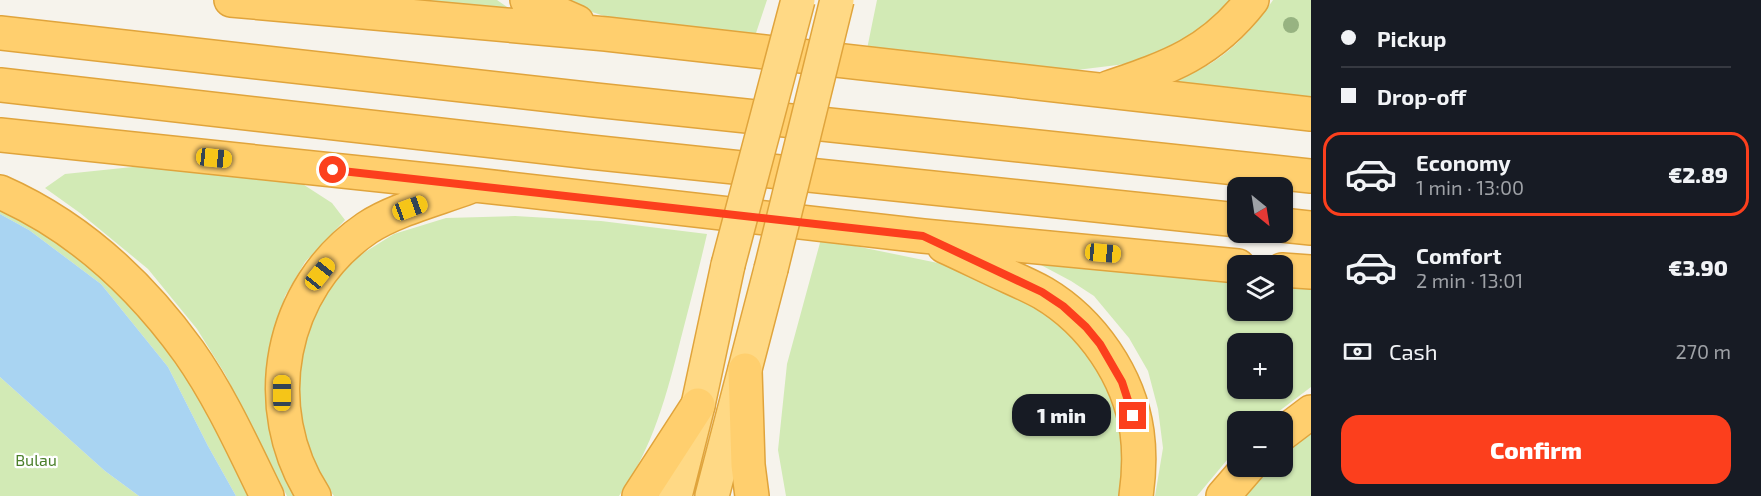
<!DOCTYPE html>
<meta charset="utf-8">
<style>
:root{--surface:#171b24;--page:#242831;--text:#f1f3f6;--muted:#9ea1a6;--line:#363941;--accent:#fc3f1d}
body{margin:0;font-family:"Exo 2",sans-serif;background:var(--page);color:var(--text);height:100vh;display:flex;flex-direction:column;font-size:22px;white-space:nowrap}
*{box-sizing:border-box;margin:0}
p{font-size:20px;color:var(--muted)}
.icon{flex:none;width:33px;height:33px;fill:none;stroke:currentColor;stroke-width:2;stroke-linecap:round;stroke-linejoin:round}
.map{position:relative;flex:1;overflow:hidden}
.side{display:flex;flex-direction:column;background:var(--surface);width:450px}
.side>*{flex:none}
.top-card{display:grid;align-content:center;height:132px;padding:0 30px;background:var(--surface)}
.needle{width:39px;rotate:150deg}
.fabs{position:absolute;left:1227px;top:177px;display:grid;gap:12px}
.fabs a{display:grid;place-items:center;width:66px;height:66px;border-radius:12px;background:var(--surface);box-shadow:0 2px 4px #0004;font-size:30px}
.end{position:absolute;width:27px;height:27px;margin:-14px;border:8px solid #fc3f1d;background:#fff;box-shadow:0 0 0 3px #fff}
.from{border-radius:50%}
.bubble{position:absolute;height:42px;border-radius:18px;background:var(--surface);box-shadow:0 2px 4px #0004;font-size:20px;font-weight:800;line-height:42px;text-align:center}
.car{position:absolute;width:18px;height:36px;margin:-18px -9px;border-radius:8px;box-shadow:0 0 4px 2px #0007;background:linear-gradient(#f5c518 24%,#345 0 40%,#f5c518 0 76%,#345 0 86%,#f5c518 0)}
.top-card b{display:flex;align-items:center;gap:21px;height:57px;font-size:22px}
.top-card b+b{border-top:2px solid var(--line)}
.top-card i{width:15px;height:15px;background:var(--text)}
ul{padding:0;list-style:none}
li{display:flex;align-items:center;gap:18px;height:84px;margin:0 12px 9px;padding:0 18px;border:3px solid transparent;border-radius:18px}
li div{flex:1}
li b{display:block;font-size:22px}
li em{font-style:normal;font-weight:800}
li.active{border-color:var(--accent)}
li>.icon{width:54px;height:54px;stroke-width:1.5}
.pay{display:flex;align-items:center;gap:15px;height:66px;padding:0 30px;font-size:22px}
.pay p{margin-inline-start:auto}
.button{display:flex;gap:12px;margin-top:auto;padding:12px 30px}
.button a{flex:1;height:69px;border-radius:18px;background:var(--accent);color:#fff;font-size:24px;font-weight:800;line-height:69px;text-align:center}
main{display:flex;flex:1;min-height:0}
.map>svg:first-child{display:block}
.green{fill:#d2eab5;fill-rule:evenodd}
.water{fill:#a9d4f2}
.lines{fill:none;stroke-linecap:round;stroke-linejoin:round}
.trunk-casing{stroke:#e0a43c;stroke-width:36}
.motorway-casing{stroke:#e0a43c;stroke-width:36}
.trunk{stroke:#ffd985;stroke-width:33}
.motorway{stroke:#ffcf6e;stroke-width:33}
.trunk-bridge-casing{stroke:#e0a43c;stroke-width:36;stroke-linecap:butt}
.trunk-bridge{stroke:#ffd985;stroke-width:33}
.tree{fill:#97b381}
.route{stroke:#fc3f1d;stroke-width:8}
.labels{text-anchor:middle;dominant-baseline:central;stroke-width:4.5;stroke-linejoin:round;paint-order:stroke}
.park-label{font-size:16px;fill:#4a7f2a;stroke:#fff}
</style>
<main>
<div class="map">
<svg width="1311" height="496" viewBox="0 0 1311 496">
<rect width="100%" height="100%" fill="#f6f3ec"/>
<path class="green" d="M303,0H497L530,23Z
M556,0H767L752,45L619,21Z
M877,0H1241L1223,22L1142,62L1052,73L867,49Z
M1273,0H1311V101L1180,87L1175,80C1187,75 1199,70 1210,64C1236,48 1256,25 1273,0Z
M142,166L301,183L332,203L345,220L305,262L285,296L273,335L266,375L270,418L301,496H287L225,374L197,329L148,269L80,213L45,188L65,174Z
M0,195L161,325L258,496H236L208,446L168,367L101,284L29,230L0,214Z
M515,216L601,221L707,234C699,269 690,303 681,338C667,394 653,448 619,496H334L316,473L295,419L297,362L314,304L349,262L394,234L446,218Z
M821,239L938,263L1013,286L1068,325L1106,372L1126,446L1123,496H786L778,450L787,364Z
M1032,253L1237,276L1238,310H1282L1283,281L1311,284V387L1266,421L1238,422L1237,448L1197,496H1155L1163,448L1158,409L1148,371L1129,338L1094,296L1071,281L1041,265ZM1238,344H1282V388H1238Z
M0,377L105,471L139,496H0Z
M1311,421V496H1237L1261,467L1282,466L1283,446Z"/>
<path class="water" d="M0,214L29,230L101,284L168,367L208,446L236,496H139L105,471L0,377Z"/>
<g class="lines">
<defs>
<path id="trunk" d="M675,496L698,405L728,265
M712,496L771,269"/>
<path id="motorway" d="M231,0L606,34L1311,114
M527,0L577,22
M0,33L595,100L1311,176
M0,85L590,152L1238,220
M1108,88C1170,67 1211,53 1252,0
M0,135L475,185L923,236L1238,266
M0,192C77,226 140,284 189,352C220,396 243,447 267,496
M1282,225L1311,228
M944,246C966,256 988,267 1010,277C1021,282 1032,287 1043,293C1092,322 1129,376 1137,432C1140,454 1139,475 1136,496
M1282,270L1311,272
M745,370L748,465L752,496
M1282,434L1311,412
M314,496C257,408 279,288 367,228C394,210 437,199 469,187
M639,496L698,405
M1223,496L1249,466"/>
</defs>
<use href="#trunk" class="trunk-casing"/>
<use href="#motorway" class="motorway-casing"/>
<use href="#trunk" class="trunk"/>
<use href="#motorway" class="motorway"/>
<defs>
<path id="trunk-bridge" d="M728,265L798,0
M771,269L837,0"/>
</defs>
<use href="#trunk-bridge" class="trunk-bridge-casing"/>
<use href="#trunk-bridge" class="trunk-bridge"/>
</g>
<circle class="tree" cx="1291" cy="25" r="8"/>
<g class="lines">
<path class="route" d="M333,170L923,236L1042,292L1063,306L1086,327L1100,344L1122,382L1133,416"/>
</g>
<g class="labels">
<g class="park-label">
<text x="36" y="459">Bulau</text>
</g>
</g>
</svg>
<div class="fabs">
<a><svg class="needle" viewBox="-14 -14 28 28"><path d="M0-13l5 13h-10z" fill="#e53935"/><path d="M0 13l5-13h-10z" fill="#9ea1a6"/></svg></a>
<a><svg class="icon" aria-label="layers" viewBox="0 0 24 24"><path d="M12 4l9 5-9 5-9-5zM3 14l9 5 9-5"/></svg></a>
<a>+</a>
<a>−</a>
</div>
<i class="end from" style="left:333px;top:170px"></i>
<i class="end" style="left:1133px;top:416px"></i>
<div class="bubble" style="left:1012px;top:394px;width:99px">1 min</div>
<i class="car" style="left:214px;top:158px;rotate:96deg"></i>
<i class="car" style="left:410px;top:208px;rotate:70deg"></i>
<i class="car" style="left:1103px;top:253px;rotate:95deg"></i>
<i class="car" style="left:320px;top:274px;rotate:39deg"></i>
<i class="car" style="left:282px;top:393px;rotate:0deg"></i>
</div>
<section class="side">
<div class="top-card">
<b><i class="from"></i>Pickup</b>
<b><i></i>Drop-off</b>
</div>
<ul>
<li class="active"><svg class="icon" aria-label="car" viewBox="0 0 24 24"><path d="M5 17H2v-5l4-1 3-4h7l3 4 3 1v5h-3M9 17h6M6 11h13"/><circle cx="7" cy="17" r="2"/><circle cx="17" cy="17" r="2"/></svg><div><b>Economy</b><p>1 min · 13:00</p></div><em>€2.89</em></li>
<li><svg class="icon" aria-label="car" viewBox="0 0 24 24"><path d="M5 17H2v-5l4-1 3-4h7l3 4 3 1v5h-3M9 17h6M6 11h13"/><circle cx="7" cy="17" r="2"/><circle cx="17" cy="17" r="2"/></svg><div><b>Comfort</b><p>2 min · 13:01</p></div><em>€3.90</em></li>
</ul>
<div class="pay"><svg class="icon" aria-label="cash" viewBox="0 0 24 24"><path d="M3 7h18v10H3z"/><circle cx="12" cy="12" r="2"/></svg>Cash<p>270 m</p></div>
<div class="button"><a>Confirm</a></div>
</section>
</main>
